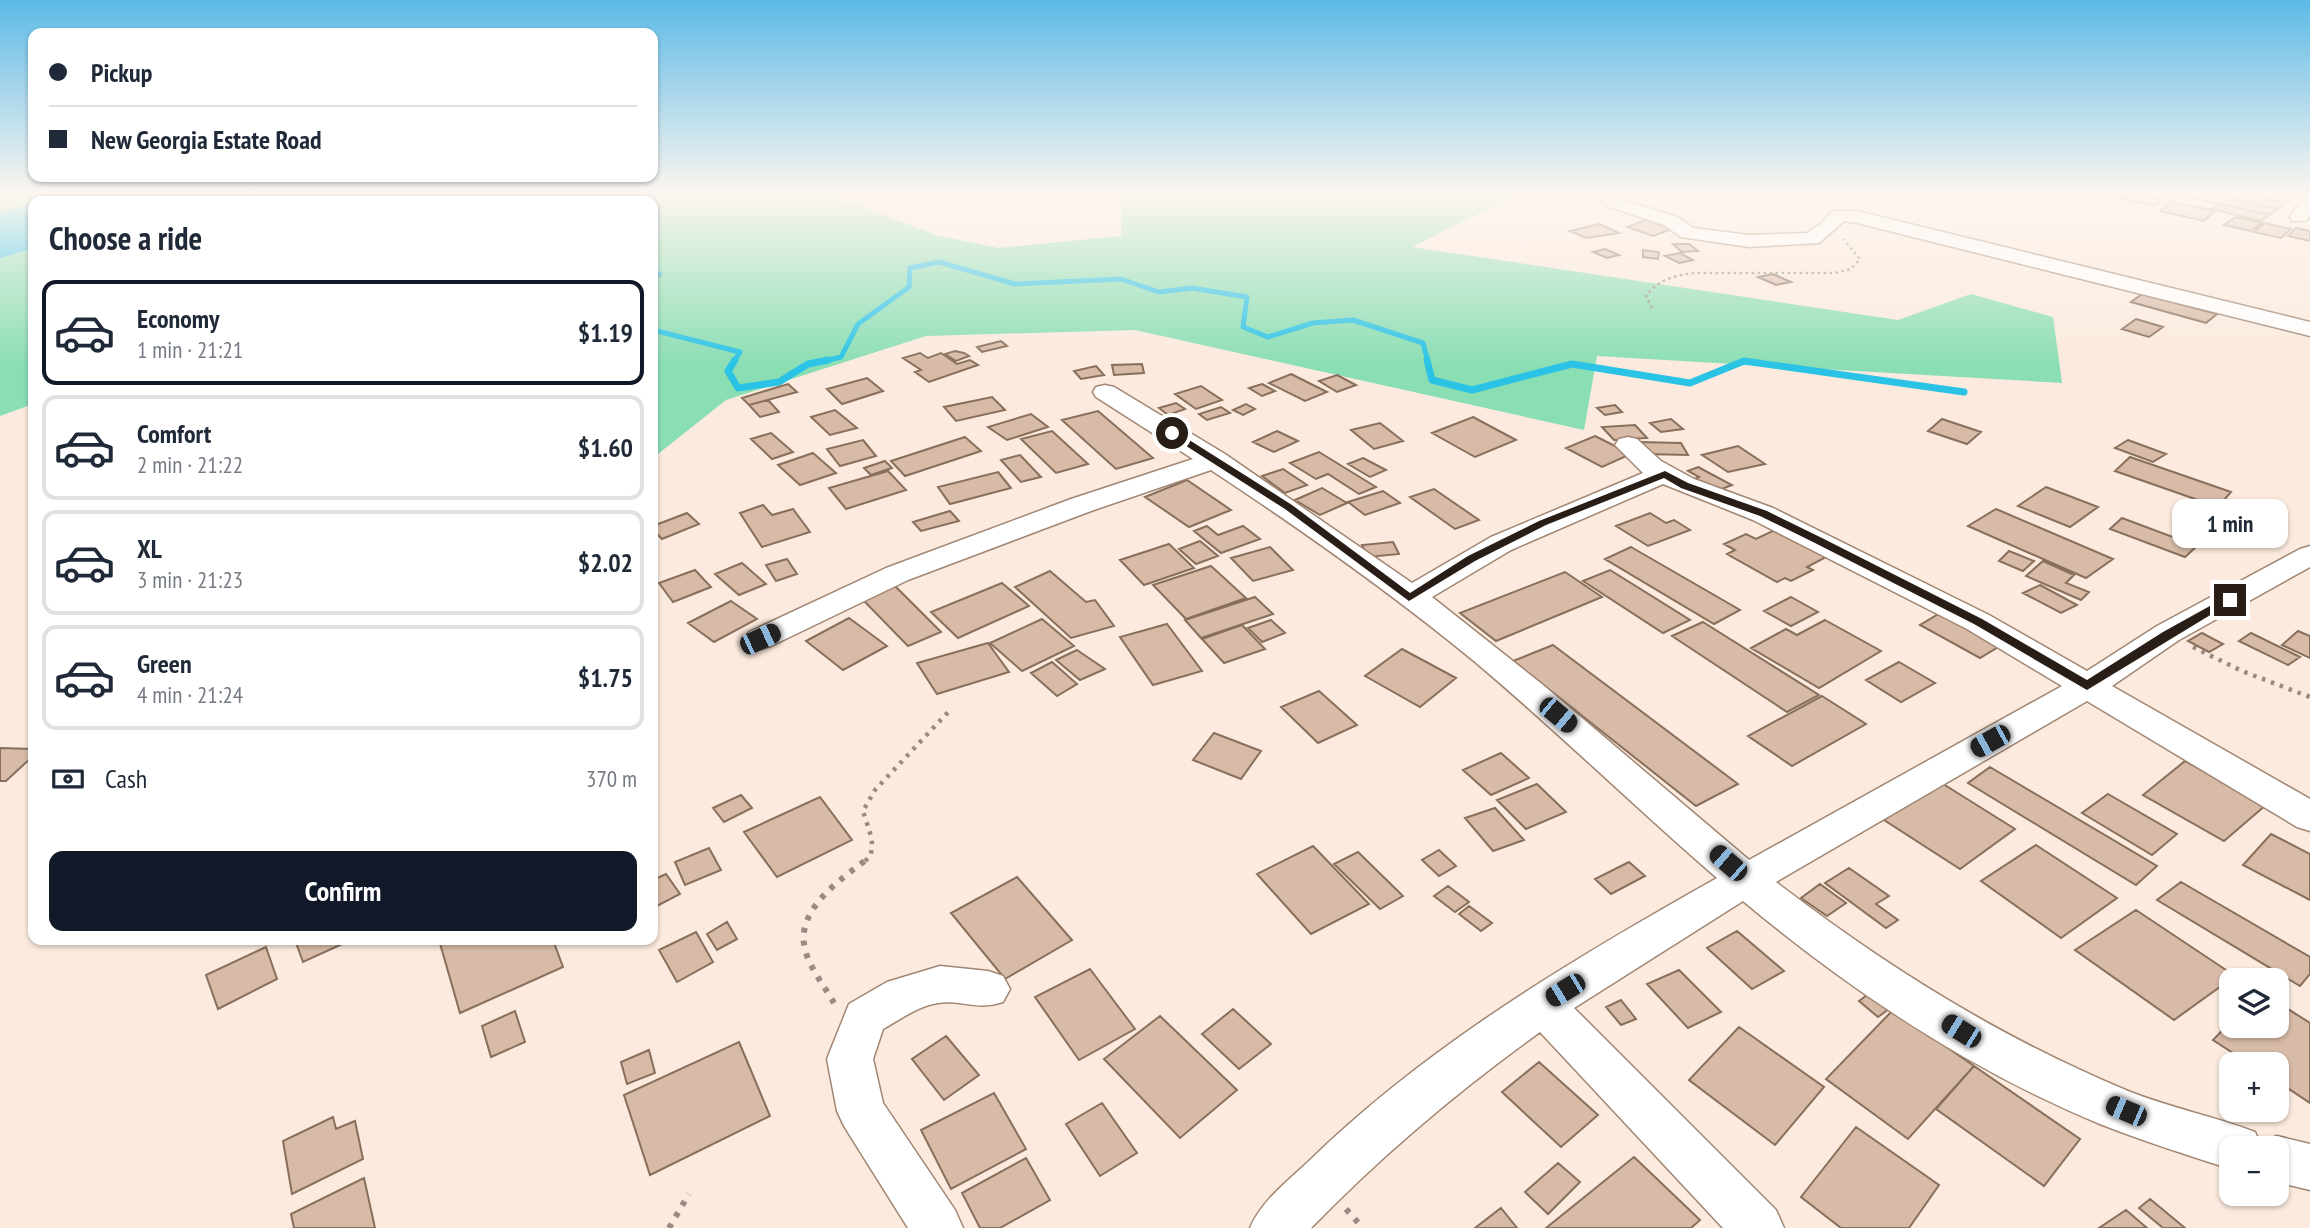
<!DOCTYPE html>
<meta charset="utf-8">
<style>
:root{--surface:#fff;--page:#f2f2f3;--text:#1f2937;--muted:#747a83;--line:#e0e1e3;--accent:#111827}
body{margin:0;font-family:"PT Sans Narrow",sans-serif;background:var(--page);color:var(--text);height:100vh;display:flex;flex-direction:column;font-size:26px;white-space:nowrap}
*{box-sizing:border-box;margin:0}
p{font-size:23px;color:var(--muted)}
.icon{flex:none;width:38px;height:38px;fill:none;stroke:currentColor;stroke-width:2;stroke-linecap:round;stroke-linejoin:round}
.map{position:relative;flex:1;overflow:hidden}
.side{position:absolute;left:28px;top:196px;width:630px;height:749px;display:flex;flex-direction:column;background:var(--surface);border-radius:14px;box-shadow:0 2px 5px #0004}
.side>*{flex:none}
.top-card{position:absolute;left:28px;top:28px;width:630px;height:154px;border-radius:14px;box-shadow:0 2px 5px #0004;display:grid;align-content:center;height:154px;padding:0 21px;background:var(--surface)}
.controls{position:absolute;left:2219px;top:968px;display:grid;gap:14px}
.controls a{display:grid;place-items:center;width:70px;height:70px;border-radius:14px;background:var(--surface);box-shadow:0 2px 5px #0004;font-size:35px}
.end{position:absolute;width:32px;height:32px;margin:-16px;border:9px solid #291e17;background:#fff;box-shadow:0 0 0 4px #fff}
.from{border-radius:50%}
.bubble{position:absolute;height:49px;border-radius:14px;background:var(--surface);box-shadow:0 2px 5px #0004;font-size:23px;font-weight:600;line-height:49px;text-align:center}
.car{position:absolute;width:21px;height:42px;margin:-21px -10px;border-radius:9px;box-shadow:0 0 5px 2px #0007;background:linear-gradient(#222 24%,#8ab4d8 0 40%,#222 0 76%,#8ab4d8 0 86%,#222 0)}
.top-card b{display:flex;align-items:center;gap:24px;height:66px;font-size:26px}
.top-card b+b{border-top:2px solid var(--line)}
.top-card i{width:18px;height:18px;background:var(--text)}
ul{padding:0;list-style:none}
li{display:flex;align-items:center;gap:21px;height:105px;margin:0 14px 10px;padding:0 7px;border:4px solid var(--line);border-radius:14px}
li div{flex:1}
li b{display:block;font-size:26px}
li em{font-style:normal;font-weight:600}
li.on{border-color:var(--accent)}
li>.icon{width:63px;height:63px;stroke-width:1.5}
h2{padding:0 21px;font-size:32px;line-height:84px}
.pay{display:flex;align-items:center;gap:18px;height:77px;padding:0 21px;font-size:26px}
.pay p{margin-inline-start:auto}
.action{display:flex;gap:14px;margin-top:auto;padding:14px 21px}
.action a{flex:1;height:80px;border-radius:14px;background:var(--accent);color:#fff;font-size:28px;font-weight:600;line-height:80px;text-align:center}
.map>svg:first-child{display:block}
.green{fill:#8adeb4}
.water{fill:#2ac3e5}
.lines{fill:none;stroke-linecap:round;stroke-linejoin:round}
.stream-far1{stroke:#2ac3e5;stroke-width:5}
.stream{stroke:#2ac3e5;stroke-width:7}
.building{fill:#d7bba7;stroke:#886f5c;stroke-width:2}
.minor-casing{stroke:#a08673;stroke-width:3}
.path-far2{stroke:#998b81;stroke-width:2.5;stroke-dasharray:2.5 3.5;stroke-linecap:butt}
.path-far1{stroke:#998b81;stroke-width:4.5;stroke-dasharray:3.5 6;stroke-linecap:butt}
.path{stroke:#998b81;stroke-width:6;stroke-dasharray:5 8;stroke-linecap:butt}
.minor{fill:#fff;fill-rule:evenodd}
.route{fill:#291e17}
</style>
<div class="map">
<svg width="2310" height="1228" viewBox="0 0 2310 1228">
<rect width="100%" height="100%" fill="#fbeadd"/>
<path class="green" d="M0,194H40L22,206L0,215Z
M144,194H831L936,235L998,248L1121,236V194H1517L1412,247L1898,320L1971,294L2053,317L2062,383L1597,356L1584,430L1135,330L926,336L726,400L653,458V201H137Z
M33,249V404L0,416V258Z"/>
<path class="water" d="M40,194H133L130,201H33V249L0,258V215L22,206Z"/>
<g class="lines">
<path class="stream-far1" d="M653,274H660L653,279
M653,330L740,352L734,362
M820,362L841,357L858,324L909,287L910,268L939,262L1015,284L1121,279L1159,292L1192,288L1247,297L1243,327L1268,337L1313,323L1353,320L1423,343L1428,362
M1743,362H1748"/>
<path class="stream" d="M735,360L728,371L738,388L779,382L808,364L828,360
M1427,360L1432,380L1472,390L1572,364L1690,383L1744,361L1964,392"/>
</g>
<path class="building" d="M2123,194H2136L2162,200L2154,206L2118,198Z
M2188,194H2211L2238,200L2229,206L2185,196Z
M2240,194H2246L2286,203L2277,209L2238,200Z
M2246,194H2273L2292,198L2286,203Z
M2238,200L2277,209L2269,215L2229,206Z
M2171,202L2215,211L2204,221L2160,211Z
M2220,204L2229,206L2269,215L2261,221L2211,209Z
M2235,217L2262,223L2251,231L2224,225Z
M1646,220L1672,229L1653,236L1627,227Z
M2264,223L2291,229L2281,238L2254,232Z
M1599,224L1619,233L1586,238L1570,231Z
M2296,228L2310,231V241L2288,236Z
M1673,244H1689L1698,251L1682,252Z
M1605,249L1619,255L1607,258L1593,252Z
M1643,250L1659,252L1658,259L1643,257Z
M1680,253L1693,260L1679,263L1665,256Z
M1773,274L1791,282L1776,285L1758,277Z
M2142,294L2217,314L2206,323L2131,302Z
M2136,319L2163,327L2149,337L2122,329Z
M1001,341L1007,346L982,352L977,347Z
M955,351L964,353L969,356L956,361L945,354Z
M920,353L928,358L941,353L957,364L970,360L978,365L929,382L915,372L921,370L903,358Z
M1142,364L1144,373L1114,375L1112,365Z
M1096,366L1104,375L1081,379L1074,371Z
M1291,374L1327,392L1305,401L1269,383Z
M1337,375L1356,385L1337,392L1319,381Z
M867,378L883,391L842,404L827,389Z
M788,384L797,392L749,405L742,398Z
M1262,384L1275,391L1262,396L1249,388Z
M1201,386L1222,400L1196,409L1175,394Z
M992,397L1005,410L956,421L944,407Z
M768,400L779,412L760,417L749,405Z
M1176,403L1185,409L1168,415L1159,408Z
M1246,404L1255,409L1243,415L1233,410Z
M1615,405L1622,412L1605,415L1597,408Z
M1221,407L1230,413L1207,420L1199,414Z
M835,410L857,428L830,435L811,417Z
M1098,411L1153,458L1116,469L1062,420Z
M1031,414L1048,427L1007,440L988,427Z
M1473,417L1516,440L1475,457L1432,433Z
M1671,419L1683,429L1661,432L1650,423Z
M1942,419L1981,432L1967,444L1928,431Z
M1380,423L1403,441L1374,449L1351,430Z
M1635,425L1647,438L1614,440L1602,427Z
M1052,431L1088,464L1056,473L1021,439Z
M1277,431L1298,441L1274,452L1253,442Z
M771,433L793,452L772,459L751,439Z
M1595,436L1631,454L1602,467L1566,448Z
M965,437L981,451L905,476L891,461Z
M863,440L876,456L840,466L827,449Z
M2128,440L2166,454L2153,462L2115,448Z
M1638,442L1681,443L1688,455L1644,454Z
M1738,446L1765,464L1728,472L1702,455Z
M1319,452L1376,487L1359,494L1328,474L1316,479L1290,463Z
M813,453L836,473L800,485L778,465Z
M1020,455L1041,477L1021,482L1001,460Z
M2130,457L2231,492L2218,507L2115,471Z
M1363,458L1386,470L1370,477L1348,464Z
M885,461L892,468L871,475L864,468Z
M1698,467L1732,485L1714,492L1692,480L1699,477L1688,471Z
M1283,469L1307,485L1285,493L1262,476Z
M888,471L906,490L846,509L829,488Z
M998,472L1011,488L950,504L938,487Z
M1187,480L1231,510L1189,527L1145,497Z
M2046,487L2098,507L2070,527L2018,506Z
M1322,488L1347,503L1320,515L1295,500Z
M1434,489L1479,520L1455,529L1410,497Z
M1383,491L1400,503L1365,515L1348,502Z
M763,505L772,515L793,509L810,532L762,547L740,513Z
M1996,509L2113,559L2086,578L1968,526Z
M950,511L959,521L921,531L913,522Z
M687,513L699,524L662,539L653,530V526Z
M1650,513L1666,523L1674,520L1690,530L1648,546L1616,526Z
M2122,518L2197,546L2185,557L2110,529Z
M1207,526L1218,535L1243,526L1260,539L1221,553L1194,531Z
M1777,529L1828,556L1807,567L1813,570L1791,581L1785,578L1777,582L1727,554L1735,550L1724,544L1746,534L1756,539Z
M1200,541L1218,556L1196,564L1179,549Z
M1393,542L1399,554L1368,557L1362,545Z
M1169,544L1194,568L1144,585L1120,560Z
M1270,547L1293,570L1253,581L1231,558Z
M1631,547L1740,610L1714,624L1605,559Z
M2009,551L2034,561L2023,571L1999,561Z
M787,559L797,574L776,581L766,565Z
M2043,561L2074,575L2066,583L2089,592L2081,600L2026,576Z
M742,563L766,584L739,595L715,574Z
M1211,566L1246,598L1186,619L1153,585Z
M695,570L711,587L673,602L659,583Z
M1610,570L1690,620L1663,633L1583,581Z
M1050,571L1086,602L1095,600L1114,626L1071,638L1015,587Z
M1565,572L1602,597L1496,641L1460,613Z
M1002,583L1029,606L958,638L931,612Z
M893,584L941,632L908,646L860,597Z
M2040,585L2077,605L2061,613L2023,593Z
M1255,597L1273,614L1201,638L1185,620Z
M1791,597L1818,612L1791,626L1764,611Z
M731,601L757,619L714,642L688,623Z
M1942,612L2003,644L1980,658L1920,625Z
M849,618L887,646L843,670L806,641Z
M1042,619L1074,646L1022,671L990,643Z
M1271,620L1285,633L1262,642L1248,628Z
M1825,620L1881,651L1819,688L1751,648L1786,629L1797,635Z
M1703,622L1819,695L1787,712L1672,636Z
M1167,624L1202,671L1153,685L1120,637Z
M1242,625L1265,649L1224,663L1202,639Z
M2298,631L2310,636V658L2282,645Z
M2202,633L2223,644L2209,652L2188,641Z
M2251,633L2300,657L2288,665L2239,641Z
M988,643L1009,672L937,694L917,663Z
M1553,645L1738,784L1696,806L1513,661Z
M1402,649L1456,678L1420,707L1365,676Z
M1077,650L1105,669L1080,680L1056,660Z
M1052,662L1077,684L1057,696L1031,673Z
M1899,662L1935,683L1901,702L1866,680Z
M1319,691L1357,725L1318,743L1281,707Z
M1822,696L1866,724L1792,766L1748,736Z
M1214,733L1261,751L1241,779L1193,760Z
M0,748L33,749V756L6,781H0Z
M1501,753L1529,778L1491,795L1463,770Z
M2185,761L2266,805L2224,841L2143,795Z
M1990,767L2157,866L2136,885L1968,783Z
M1940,782L2015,829L1960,869L1884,820Z
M1537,784L1566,812L1526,829L1497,800Z
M2108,794L2177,834L2152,855L2082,813Z
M741,795L752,808L724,822L713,808Z
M820,797L852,840L777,877L744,832Z
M1495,808L1524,840L1493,851L1465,818Z
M2271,834L2310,854V900L2243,865Z
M2036,845L2117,898L2061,938L1981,881Z
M1313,846L1369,904L1311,934L1257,874Z
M709,848L721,870L685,885L675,862Z
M1439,850L1456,866L1439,876L1422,860Z
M1358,852L1403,896L1380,909L1334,864Z
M1629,862L1645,876L1611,894L1595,879Z
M1849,868L1889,896L1876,904L1898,920L1886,928L1825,883Z
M666,874L680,894L653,908V880Z
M1017,877L1072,940L1005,979L951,913Z
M2181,882L2310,957V974L2300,986L2157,900Z
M1820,884L1846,903L1827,916L1801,898Z
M1448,886L1469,902L1455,912L1434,896Z
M1469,906L1492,923L1481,931L1459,914Z
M2136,910L2235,976L2174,1020L2075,950Z
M727,922L737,939L717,950L707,934Z
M1737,931L1784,971L1752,989L1707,948Z
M696,932L713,962L677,982L659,950Z
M295,940H337L340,945L303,962Z
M439,940H553L563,967L460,1013Z
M266,947L277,979L218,1009L206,975Z
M1090,969L1135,1029L1079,1060L1035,997Z
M1679,970L1721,1012L1688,1028L1647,984Z
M1874,990L1893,1006L1878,1017L1859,1001Z
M1621,1000L1636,1019L1621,1025L1606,1007Z
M2277,1002L2310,1023V1103L2277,1081V1064H2250L2213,1040L2231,1021V1026H2277Z
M1233,1009L1271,1044L1239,1069L1202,1034Z
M1893,1010L1974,1066L1908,1139L1826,1079Z
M515,1011L525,1042L491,1057L482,1026Z
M1160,1016L1237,1090L1180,1138L1104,1059Z
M1739,1027L1824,1087L1775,1145L1689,1080Z
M946,1036L979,1075L944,1100L912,1059Z
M739,1042L770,1116L650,1175L624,1095Z
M649,1050L655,1073L627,1084L621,1062Z
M1539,1062L1598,1115L1561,1147L1502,1092Z
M1974,1066L2080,1139L2044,1186L1936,1109Z
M994,1093L1026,1149L951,1189L921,1130Z
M1102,1103L1137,1153L1100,1176L1066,1124Z
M333,1117L336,1129L355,1121L363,1159L292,1194L283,1141Z
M1856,1127L1939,1185L1909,1228H1841L1801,1197Z
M1634,1157L1700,1220L1691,1228H1546Z
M1026,1158L1050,1200L1000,1228H980L962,1193Z
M1558,1163L1580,1182L1548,1214L1525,1192Z
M364,1178L375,1228H294L291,1214Z
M2150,1199L2185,1228H2163L2139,1208Z
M1501,1208L1517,1228H1475Z
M2126,1210L2147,1228H2099Z"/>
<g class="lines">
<defs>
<path id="minor" d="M1613,197L1678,217L1693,228L1749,235L1807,233L1822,223L1832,211H1857L2310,322V336L1857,223L1844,221L1819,243L1749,247L1681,237L1664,225L1607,206L1604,202L1607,198Z
M2310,198V215L2306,221H2292L2290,217C2295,209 2301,200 2310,198Z
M1105,385L1114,387L1225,454L1412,583L1491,537L1643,473L1615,445L1619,439L1628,437L1637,439L1661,461L1694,479L1773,508L1989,615L2087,671L2157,626L2300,549L2310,546V567L2179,640L2112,686L2310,799V831L2297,827L2087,701L1776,882C1885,966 2000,1038 2128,1091C2170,1108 2214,1116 2255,1132L2260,1143L2277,1136L2310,1144V1190L2277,1182V1148H2231V1169C2187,1155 2143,1141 2100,1124C1969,1070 1851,991 1743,901L1574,1008L1776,1210L1784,1228H1723L1540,1032C1458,1091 1382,1155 1311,1228H1250C1262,1200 1287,1182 1309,1161C1428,1045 1573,959 1717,878C1635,807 1557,731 1474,661C1390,592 1302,530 1211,470L1091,511L908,580L771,646L760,649L749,646L744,639L749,632L886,568L1071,499L1193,459L1096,397L1093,392L1096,387ZM1663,484L1753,520L1967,629L2062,686L1749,860L1543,685L1432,597L1511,550Z
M940,966L988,971L1003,976L1010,989L1003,1002C977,1011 961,999 938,1003C918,1006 901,1019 883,1029L873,1059L883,1103L955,1210L963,1228H908L844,1126L837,1111L827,1059L849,1004L887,982Z"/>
</defs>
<use href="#minor" class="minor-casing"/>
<path class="path-far2" d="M1652,308L1646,296C1657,280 1674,276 1692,273H1835L1851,269L1860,259L1843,239"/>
<path class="path-far1" d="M2193,647L2242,671L2310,697
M865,861C880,850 867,826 863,811L875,790L951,709"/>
<path class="path" d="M834,1003C825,987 809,967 805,949C795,910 840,880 867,859
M1346,1209L1363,1228
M669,1228L689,1194"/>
<use href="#minor" class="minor"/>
</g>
<linearGradient id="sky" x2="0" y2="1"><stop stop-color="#5cbae7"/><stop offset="0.53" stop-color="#fdf6f0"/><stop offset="1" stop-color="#fdf6f0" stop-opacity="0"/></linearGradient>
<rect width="2310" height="366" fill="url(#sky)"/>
<path class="route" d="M1169,431H1175L1292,505L1410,593L1468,556L1539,521L1665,471L1688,483L1767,511L1822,538L1982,619L2087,680L2163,632L2226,597L2235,600L2087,690L1974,624L1815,543L1760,516L1681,488L1664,478L1546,525L1475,561L1409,601L1285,509L1169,435Z"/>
</svg>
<div class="controls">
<a><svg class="icon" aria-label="layers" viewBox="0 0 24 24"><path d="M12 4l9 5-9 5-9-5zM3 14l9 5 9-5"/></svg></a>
<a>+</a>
<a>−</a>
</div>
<i class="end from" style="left:1172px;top:433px"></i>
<i class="end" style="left:2230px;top:600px"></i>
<div class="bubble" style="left:2172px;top:499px;width:116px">1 min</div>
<i class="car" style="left:760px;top:639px;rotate:65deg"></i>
<i class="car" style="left:1558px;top:715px;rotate:130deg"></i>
<i class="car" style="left:1990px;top:741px;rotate:241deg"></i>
<i class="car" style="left:1728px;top:863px;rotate:311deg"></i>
<i class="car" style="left:1565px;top:990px;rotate:239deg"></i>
<i class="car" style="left:1961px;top:1031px;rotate:302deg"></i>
<i class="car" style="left:2126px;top:1111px;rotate:293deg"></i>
<div class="top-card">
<b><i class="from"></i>Pickup</b>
<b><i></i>New Georgia Estate Road</b>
</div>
<section class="side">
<h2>Choose a ride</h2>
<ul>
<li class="on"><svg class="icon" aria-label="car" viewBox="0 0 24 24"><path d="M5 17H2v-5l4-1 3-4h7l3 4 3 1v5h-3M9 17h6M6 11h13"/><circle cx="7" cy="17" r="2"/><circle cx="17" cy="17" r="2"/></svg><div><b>Economy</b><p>1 min · 21:21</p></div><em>$1.19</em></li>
<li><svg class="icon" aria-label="car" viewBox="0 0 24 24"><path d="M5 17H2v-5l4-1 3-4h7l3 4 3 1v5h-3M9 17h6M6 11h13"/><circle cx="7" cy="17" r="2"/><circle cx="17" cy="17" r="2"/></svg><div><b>Comfort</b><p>2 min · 21:22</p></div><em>$1.60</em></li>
<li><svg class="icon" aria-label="car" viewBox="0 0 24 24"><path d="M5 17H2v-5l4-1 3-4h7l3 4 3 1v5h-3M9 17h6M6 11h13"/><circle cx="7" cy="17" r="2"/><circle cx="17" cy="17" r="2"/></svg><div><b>XL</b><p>3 min · 21:23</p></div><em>$2.02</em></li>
<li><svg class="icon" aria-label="car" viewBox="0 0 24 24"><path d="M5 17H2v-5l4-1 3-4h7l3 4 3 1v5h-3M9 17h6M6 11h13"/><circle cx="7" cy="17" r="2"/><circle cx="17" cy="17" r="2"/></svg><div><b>Green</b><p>4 min · 21:24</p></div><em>$1.75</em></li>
</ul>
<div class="pay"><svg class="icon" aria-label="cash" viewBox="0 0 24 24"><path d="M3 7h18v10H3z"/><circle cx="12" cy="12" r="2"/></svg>Cash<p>370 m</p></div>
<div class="action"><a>Confirm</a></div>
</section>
</div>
